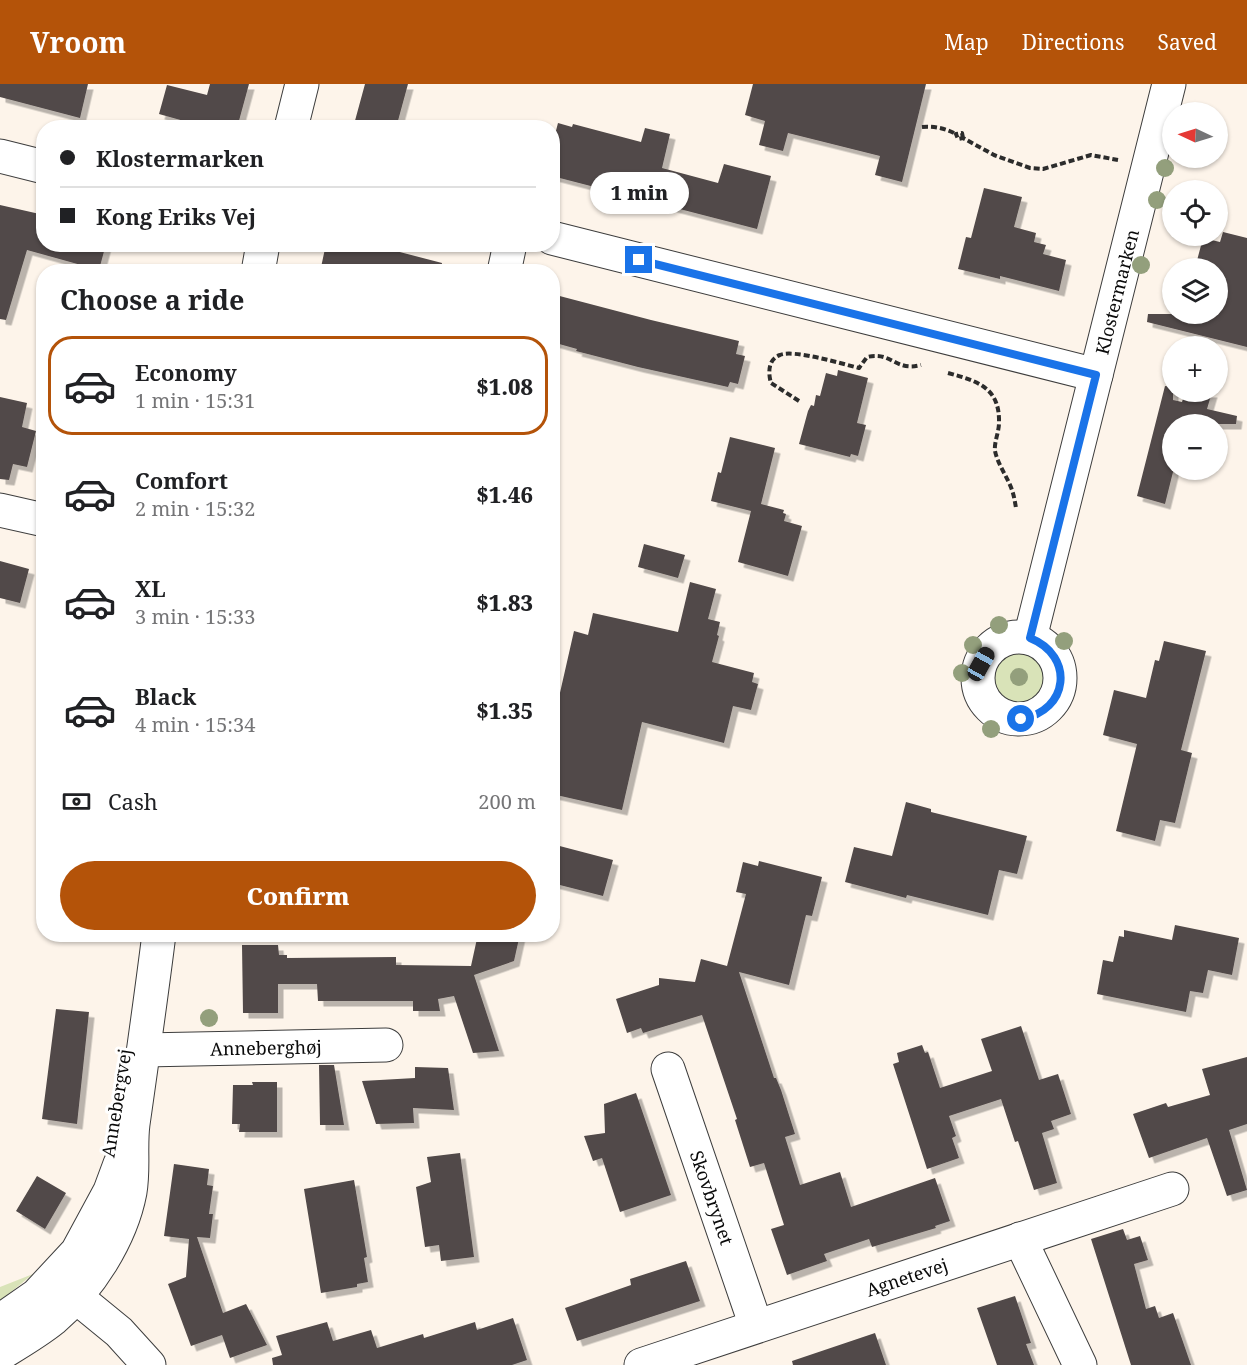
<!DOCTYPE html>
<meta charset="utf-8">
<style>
:root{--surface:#fff;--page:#f6f6f6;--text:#202124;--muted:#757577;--line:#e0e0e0;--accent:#b45309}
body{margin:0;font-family:"Noto Serif",serif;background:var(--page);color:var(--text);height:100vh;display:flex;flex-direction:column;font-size:22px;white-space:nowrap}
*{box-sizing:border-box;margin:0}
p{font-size:20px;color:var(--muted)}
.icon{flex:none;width:33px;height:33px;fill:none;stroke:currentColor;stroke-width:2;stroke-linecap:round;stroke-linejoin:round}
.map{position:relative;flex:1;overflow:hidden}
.sheet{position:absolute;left:36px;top:180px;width:524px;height:678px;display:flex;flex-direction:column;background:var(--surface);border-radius:24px;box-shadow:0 2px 4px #0004}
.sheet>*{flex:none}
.guide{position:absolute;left:36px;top:36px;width:524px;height:132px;border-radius:24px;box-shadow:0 2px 4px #0004;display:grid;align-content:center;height:132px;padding:0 24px;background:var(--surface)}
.needle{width:39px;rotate:274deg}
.buttons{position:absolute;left:1162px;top:18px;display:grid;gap:12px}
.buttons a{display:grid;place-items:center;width:66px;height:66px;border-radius:50%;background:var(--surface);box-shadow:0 2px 4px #0004;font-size:30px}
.end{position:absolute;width:27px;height:27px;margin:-14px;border:8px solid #1a73e8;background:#fff;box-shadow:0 0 0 3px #fff}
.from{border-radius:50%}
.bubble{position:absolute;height:42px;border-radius:21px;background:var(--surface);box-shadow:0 2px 4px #0004;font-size:20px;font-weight:800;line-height:42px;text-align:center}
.car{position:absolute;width:18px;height:36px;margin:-18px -9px;border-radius:8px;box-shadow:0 0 4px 2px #0007;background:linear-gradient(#222 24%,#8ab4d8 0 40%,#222 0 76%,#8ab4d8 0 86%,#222 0)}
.guide b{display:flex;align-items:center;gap:21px;height:57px;font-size:22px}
.guide b+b{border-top:2px solid var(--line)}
.guide i{width:15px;height:15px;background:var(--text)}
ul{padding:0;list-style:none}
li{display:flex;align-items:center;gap:18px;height:99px;margin:0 12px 9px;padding:0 12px;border:3px solid transparent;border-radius:24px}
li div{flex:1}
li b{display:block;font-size:22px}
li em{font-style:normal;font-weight:800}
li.current{border-color:var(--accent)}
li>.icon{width:54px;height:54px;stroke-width:1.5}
h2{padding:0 24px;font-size:27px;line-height:72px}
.pay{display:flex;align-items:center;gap:15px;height:66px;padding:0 24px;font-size:22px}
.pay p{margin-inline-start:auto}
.button{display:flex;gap:12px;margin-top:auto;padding:12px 24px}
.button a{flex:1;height:69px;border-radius:36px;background:var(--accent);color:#fff;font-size:24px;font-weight:800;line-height:69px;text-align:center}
header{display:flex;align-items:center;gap:36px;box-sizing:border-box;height:84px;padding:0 30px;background:var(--accent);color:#fff}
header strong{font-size:28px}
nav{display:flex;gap:33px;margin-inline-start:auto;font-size:21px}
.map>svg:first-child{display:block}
.green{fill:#d9e3b8}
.building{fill:#514948;filter:url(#shadow)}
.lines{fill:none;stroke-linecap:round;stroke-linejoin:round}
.minor-casing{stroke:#3d3d3d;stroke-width:35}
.path{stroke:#2c2c2c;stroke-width:4;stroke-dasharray:6 3;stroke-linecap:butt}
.minor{stroke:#fff;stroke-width:33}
.tree{fill:#939f7c}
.route{stroke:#1a73e8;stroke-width:8}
.labels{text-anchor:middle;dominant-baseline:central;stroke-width:6;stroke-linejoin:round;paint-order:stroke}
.street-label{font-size:18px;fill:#0a0a0a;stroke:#fff}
</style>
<header>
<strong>Vroom</strong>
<nav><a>Map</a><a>Directions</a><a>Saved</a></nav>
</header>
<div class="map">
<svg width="1247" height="1281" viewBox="0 0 1247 1281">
<defs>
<filter id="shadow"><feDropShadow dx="5.5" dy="5.5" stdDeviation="0" flood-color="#0004"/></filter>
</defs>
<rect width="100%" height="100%" fill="#fdf4ea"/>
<path class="green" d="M994 594a26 26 0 1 1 52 0a26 26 0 1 1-52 0Z
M33,1190L0,1217V1203Z"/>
<path class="building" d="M0,0H88L80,34L0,13Z
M210,0H249L237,44H209L159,30L167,1L207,11Z
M365,0H408L396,44H353Z
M753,0H926L902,98L875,91L880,72L788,49L783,67L759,61L765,37L745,31Z
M558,39L572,43L573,40L641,58L645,44L670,50L662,84L718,99L724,80L771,92L757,145L552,92V62Z
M984,104L1022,113L1014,143L1036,149L1034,158L1046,161L1043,170L1066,176L1059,207L1000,192V195L958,185L966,153L971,154Z
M0,121L44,131V160H106L99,186L27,166L6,236L0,235Z
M1223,148L1247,154V263L1147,238L1148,230H1218V184H1195L1203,154L1220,158Z
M326,160H369L442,179L441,188H320Z
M552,210L651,236L739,257L736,270L745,272L738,300L730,298L728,303L638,283L576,267L577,265L552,258Z
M838,286L868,294L857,339L866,341L858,372L851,370L850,373L799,360L808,327L811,321L814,322L816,311L820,312L826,289L837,292Z
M1165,302L1173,303V316L1182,318L1185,308H1212L1207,325L1237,332L1236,340H1173V388L1165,420L1137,412Z
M0,313L27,319L22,343L36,347L27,383L13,380L9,396L0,395Z
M730,353L775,364L761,420L784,426L783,429L786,430L784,437L802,442L788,492L738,478L751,427L711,417L718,388L721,389Z
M644,460L685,471L678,494L638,483Z
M0,477L29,485L20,519L0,514Z
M690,498L716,505L708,535L720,538L717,551L719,552L712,578L754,589L752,598L758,600L751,626L733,622L724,659L642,638L622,726L552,710V644L574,547L588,551L593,529L678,548Z
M1164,557L1206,567L1181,666L1192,669L1175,739L1160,736L1155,757L1116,747L1137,660L1103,651L1114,606L1146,614L1155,576L1159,577Z
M906,718L931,725V728L1027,752L1017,790L999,786L988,831L907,811L906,814L845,798L854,763L892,772Z
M552,760L613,776L603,812L552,799Z
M759,777L822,793L812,832L806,831L789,901L739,888L774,994H776L781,1006L795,1050L785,1053L800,1101L840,1088L851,1123L935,1094L950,1137L935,1142L936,1144L872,1163L869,1155L824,1170L827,1177L787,1191L771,1145L784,1141L764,1079L750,1083L735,1036L737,1035L702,931L643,949L641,944L627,949L616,915L659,901V894L695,898L701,875L727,882L746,810L736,808L743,778L758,782Z
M1175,841L1239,854L1232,891L1208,886L1203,909L1190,907L1186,928L1097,910L1103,876L1113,878L1119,852L1124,853V846L1172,856Z
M478,850H520L514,877L474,891L499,967L473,969L454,912L438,915L440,927H413V917H318L317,900H278V929H243L242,861H278L279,871H287V874L396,873V881L471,882Z
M56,925L89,928L77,1040L42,1035Z
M1021,942L1039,996L1058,990L1071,1030L1051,1037L1054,1045L1042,1049L1057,1099L1034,1106L1018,1057L1015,1058L1001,1015L949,1032L956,1052L952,1054L959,1074L927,1085L893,980L899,978L897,969L922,961L925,969L928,968L940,1004L992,987L981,955Z
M1247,973V1040L1229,1046L1247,1106L1227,1112L1207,1054L1149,1074L1133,1030L1166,1019L1168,1023L1210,1011L1202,985Z
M319,981H334L344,1041H320Z
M415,983L448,984L454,1026L413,1024L414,1039L376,1040L362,997L415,994Z
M252,998H277V1048H239L240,1040H232L233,1001H253Z
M636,1009L671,1111L620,1128L602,1074L593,1077L584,1052L605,1049L604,1020Z
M460,1069L474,1173L441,1177L439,1161L425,1163L416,1103L431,1098L427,1073Z
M174,1080L209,1085L207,1101L213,1102L209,1130H213L210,1154L197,1153L223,1229L246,1220L267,1261L230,1274L222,1251L191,1262L168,1200L186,1193L189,1155L164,1152Z
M37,1092L66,1109L45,1145L16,1127Z
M354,1096L367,1173L364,1174L368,1198L357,1200V1203L321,1209L304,1105Z
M1123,1145L1127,1156L1140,1152L1148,1176L1134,1180L1146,1225L1155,1222L1159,1234L1173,1229L1191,1281H1131L1091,1155Z
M686,1177L700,1217L577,1257L565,1224L631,1201L630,1195Z
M1015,1212L1031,1259L1026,1260L1034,1281H997L977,1224Z
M513,1234L527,1276L512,1281H273L272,1274L282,1271L276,1252L327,1238L333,1257L371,1246L377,1264L423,1250L424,1254L475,1238L477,1246Z
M875,1249L886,1281H793L792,1277Z"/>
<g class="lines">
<defs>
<g id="minor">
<path d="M291,44L302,0"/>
<path d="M0,72L44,83"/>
<path d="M552,154L1096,291"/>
<path d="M258,188L263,160"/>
<path d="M504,188L510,160"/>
<path d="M0,426L44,436"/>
<circle cx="1019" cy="594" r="41"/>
<path id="s1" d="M1030,554L1169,0"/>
<path id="s2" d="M144,966L386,961"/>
<path id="s3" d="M668,985L756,1242"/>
<path d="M1020,1155L1080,1281"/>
<path d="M75,1212L119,1248L149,1281"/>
<path d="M0,1237L37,1211L77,1168L110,1107L120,1080"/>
<path d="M0,1270C18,1259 37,1248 53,1235C89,1204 121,1155 130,1108C134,1085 130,1063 133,1040C142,977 151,914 159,850"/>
<path id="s4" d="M641,1281L1172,1105"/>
</g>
</defs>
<use href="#minor" class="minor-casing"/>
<path class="path" d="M922,43C934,42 945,44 956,50
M963,54L962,49L956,50L958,55L963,54L994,71L1030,84L1043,85L1091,71L1118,76
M948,289C977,297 1000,303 999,339C999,348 994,358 995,367C998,381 1007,392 1012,406C1014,412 1015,418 1016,424
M799,317L771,299C768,289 768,275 780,271C793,265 843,280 859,284L867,273C892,267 895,288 921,281"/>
<use href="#minor" class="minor"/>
</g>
<g class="tree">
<circle cx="1165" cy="84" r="9"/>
<circle cx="1157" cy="116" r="9"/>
<circle cx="1141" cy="181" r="9"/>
<circle cx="999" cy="541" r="9"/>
<circle cx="1064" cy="557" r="9"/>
<circle cx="973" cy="561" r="9"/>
<circle cx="962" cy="589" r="9"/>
<circle cx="1019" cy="593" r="9"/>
<circle cx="991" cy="645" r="9"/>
<circle cx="209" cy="934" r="9"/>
</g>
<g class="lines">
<path class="route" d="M639,176L1096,291L1030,554C1075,572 1069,627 1021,635"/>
</g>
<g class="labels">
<g class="street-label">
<text stroke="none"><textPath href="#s1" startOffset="357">Klostermarken</textPath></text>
<text stroke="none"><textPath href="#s2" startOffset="122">Anneberghøj</textPath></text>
<text transform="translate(116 1019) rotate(-81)">Annebergvej</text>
<text stroke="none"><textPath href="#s3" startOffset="136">Skovbrynet</textPath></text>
<text stroke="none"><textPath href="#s4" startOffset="280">Agnetevej</textPath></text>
</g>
</g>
</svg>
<div class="buttons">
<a><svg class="needle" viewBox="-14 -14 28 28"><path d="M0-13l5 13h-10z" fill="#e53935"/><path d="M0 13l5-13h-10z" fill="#757577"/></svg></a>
<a><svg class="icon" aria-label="locate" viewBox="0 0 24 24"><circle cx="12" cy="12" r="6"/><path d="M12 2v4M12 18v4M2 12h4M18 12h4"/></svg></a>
<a><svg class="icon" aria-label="layers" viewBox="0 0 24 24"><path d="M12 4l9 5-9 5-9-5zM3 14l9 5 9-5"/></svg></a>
<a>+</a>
<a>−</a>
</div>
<i class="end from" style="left:1021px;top:635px"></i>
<i class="end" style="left:639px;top:176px"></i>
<div class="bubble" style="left:590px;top:88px;width:99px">1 min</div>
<i class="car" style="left:981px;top:580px;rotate:29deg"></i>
<div class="guide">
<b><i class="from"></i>Klostermarken</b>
<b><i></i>Kong Eriks Vej</b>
</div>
<section class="sheet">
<h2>Choose a ride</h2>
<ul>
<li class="current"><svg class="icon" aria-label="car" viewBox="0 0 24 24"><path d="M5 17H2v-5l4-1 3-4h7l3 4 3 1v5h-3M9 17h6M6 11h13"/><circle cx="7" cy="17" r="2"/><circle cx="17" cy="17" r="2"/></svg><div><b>Economy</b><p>1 min · 15:31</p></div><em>$1.08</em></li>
<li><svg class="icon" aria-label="car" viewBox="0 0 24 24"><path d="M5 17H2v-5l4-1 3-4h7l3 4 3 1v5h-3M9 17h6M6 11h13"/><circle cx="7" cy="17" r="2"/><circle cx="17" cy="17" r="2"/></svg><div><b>Comfort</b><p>2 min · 15:32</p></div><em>$1.46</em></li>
<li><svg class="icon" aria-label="car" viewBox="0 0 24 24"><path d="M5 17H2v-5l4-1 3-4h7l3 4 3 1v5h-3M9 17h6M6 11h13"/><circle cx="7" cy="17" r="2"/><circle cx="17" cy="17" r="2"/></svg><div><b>XL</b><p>3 min · 15:33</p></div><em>$1.83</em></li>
<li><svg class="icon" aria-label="car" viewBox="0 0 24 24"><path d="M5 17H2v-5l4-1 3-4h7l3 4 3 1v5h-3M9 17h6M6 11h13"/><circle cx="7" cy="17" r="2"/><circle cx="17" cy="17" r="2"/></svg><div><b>Black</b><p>4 min · 15:34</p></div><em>$1.35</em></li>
</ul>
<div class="pay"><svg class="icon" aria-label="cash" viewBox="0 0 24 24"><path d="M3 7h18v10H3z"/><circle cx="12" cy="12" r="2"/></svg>Cash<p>200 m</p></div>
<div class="button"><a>Confirm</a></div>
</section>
</div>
